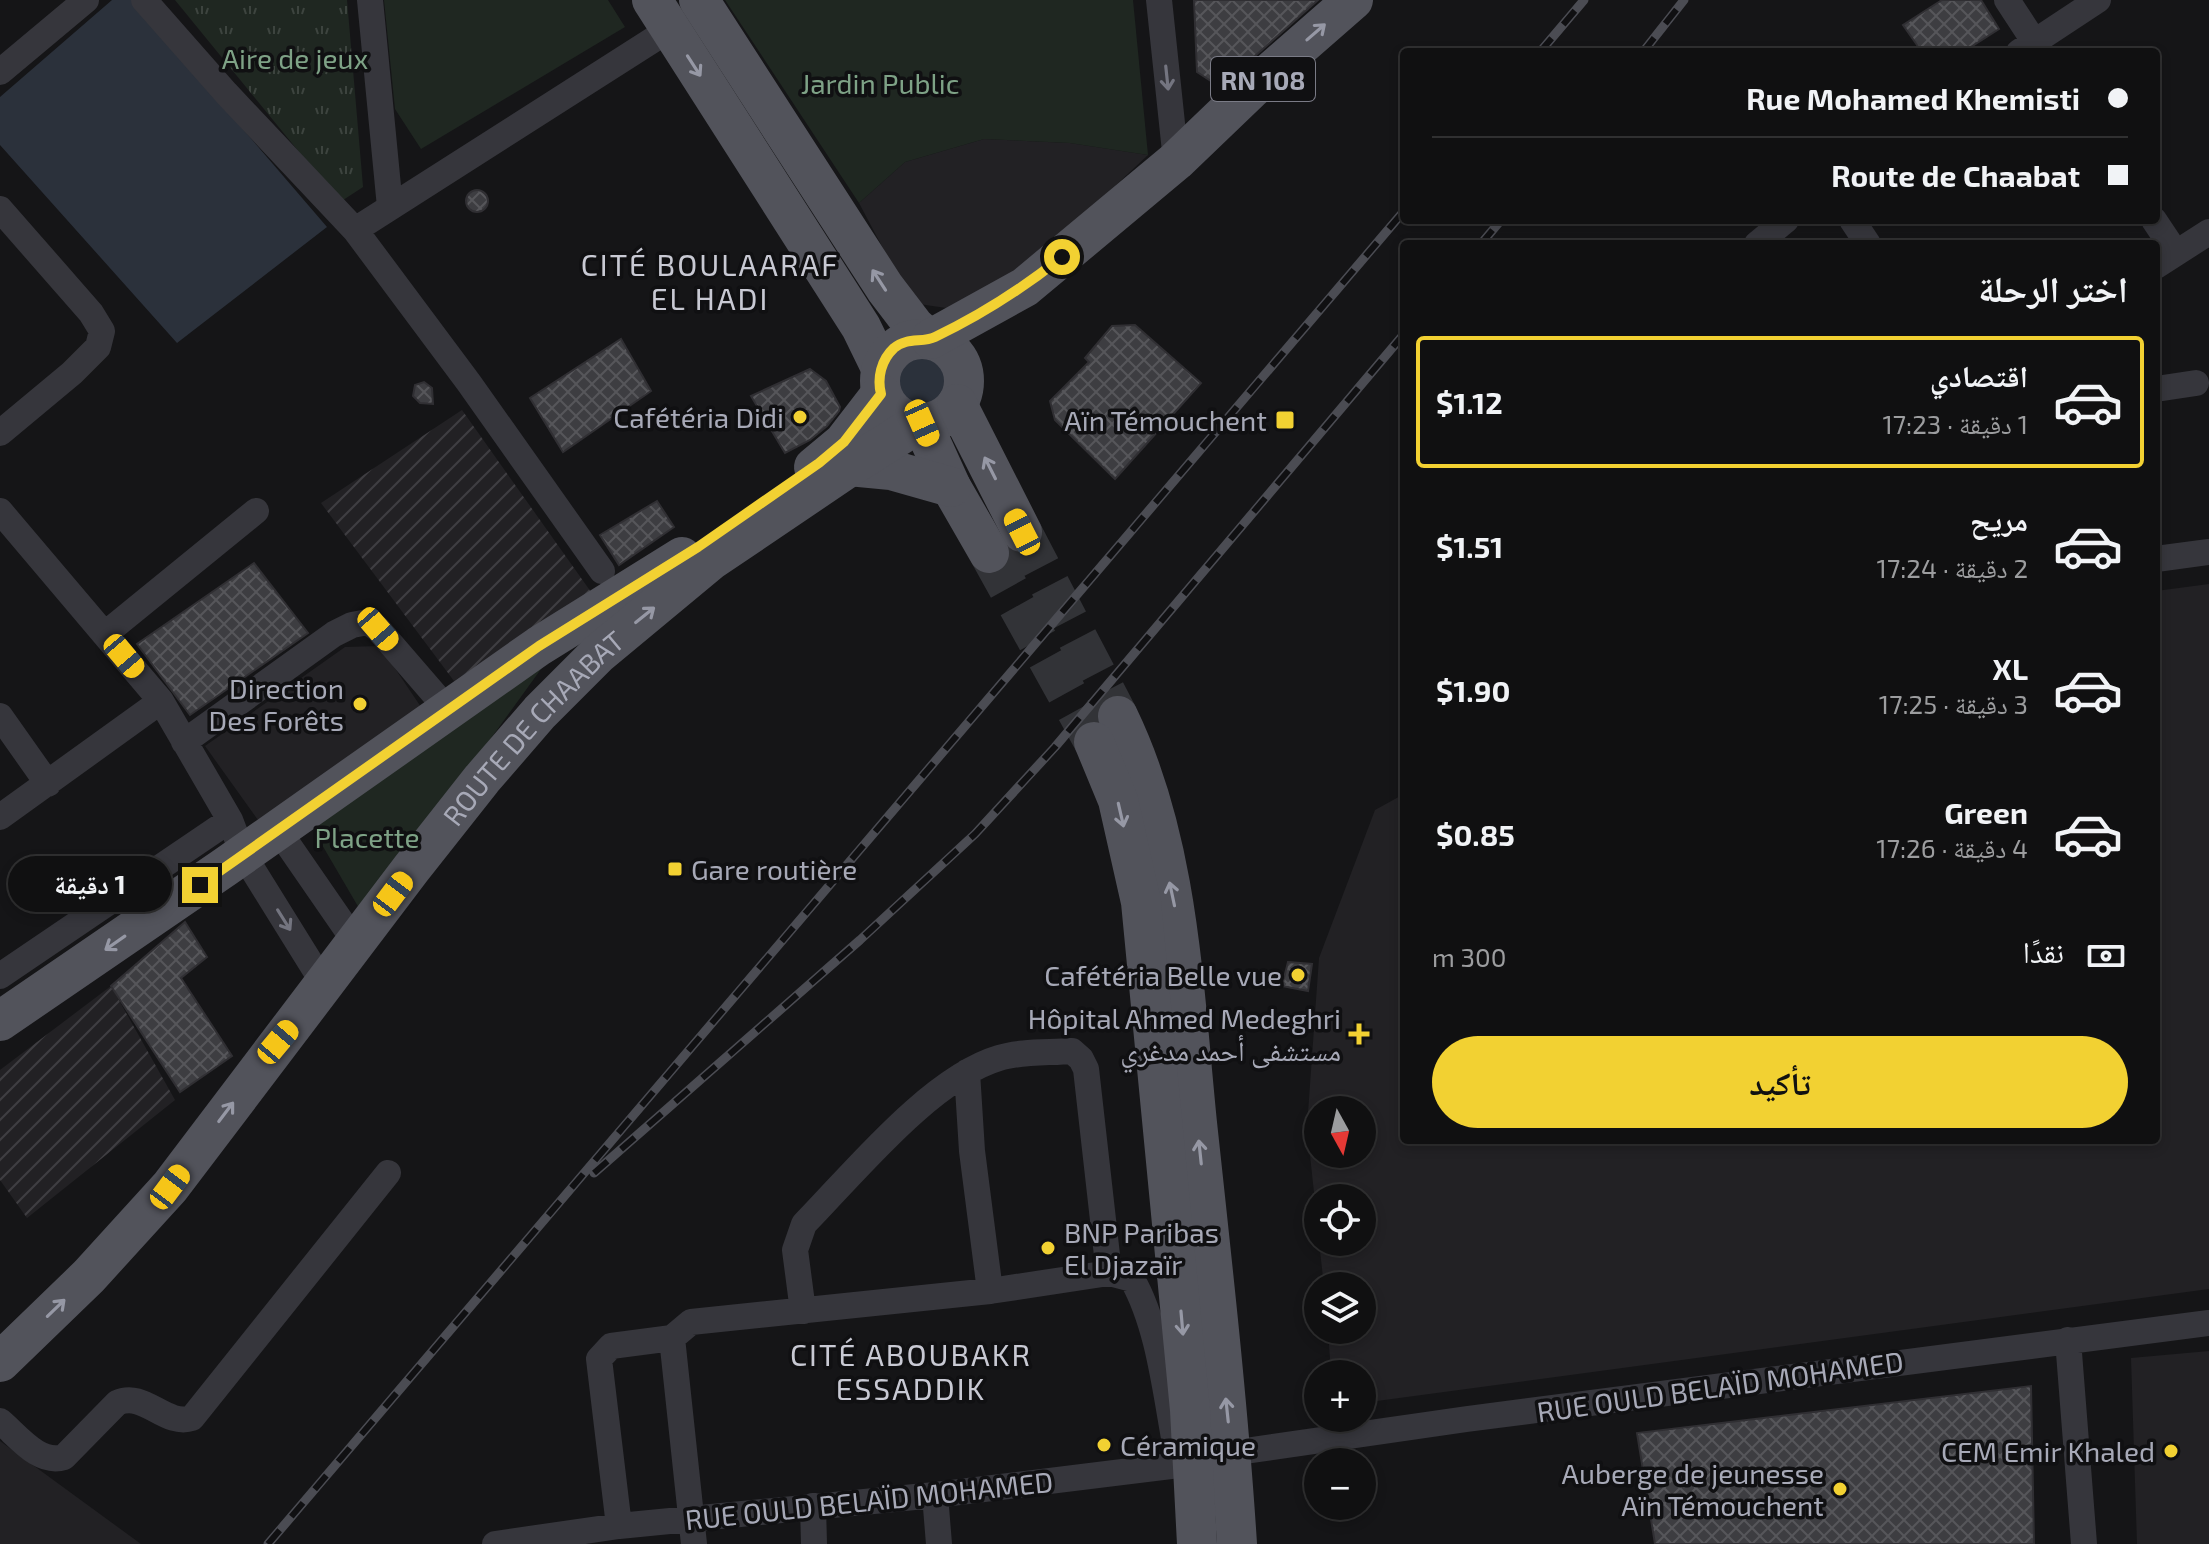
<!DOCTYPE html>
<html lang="ar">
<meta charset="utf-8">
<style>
:root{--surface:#101011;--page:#19191a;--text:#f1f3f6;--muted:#9c9d9f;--line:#303031;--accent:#f2d132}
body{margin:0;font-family:"Exo 2","Noto Naskh Arabic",sans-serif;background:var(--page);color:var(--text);direction:rtl;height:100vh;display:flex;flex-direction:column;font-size:30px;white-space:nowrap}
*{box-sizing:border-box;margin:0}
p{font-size:26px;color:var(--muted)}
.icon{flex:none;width:44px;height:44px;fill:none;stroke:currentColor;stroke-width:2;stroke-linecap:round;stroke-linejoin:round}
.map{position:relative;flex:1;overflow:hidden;direction:ltr}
.sheet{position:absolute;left:1400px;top:240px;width:760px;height:904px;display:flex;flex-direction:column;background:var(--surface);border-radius:8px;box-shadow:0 4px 12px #0003,0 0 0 2px var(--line);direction:rtl}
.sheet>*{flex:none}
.banner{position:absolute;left:1400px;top:48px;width:760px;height:176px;border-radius:8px;box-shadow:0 4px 12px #0003,0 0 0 2px var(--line);direction:rtl;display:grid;align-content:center;height:176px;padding:0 32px;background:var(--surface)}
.needle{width:52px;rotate:172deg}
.buttons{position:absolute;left:1304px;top:1096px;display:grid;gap:16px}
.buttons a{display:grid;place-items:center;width:72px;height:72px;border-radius:50%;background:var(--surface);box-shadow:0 4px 12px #0003,0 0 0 2px var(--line);font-size:40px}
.end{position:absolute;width:36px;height:36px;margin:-18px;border:10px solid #f2d132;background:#111;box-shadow:0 0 0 4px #111}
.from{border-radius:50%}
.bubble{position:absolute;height:56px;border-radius:28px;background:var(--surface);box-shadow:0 4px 12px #0003,0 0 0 2px var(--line);font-size:26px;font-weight:700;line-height:56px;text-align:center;direction:rtl}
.car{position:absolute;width:24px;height:48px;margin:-24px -12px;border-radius:10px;box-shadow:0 0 6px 2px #0007;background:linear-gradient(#f5c518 24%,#345 0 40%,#f5c518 0 76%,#345 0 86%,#f5c518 0)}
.banner b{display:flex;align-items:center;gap:28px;height:76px;font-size:30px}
.banner b+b{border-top:2px solid var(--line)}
.banner i{width:20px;height:20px;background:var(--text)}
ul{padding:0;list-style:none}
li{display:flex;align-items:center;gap:24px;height:132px;margin:0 16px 12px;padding:0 16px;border:4px solid transparent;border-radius:8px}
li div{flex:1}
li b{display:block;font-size:30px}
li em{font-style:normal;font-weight:700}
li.current{border-color:var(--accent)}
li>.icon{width:72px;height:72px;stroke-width:1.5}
h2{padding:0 32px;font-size:36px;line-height:96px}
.pay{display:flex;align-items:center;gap:20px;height:88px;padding:0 32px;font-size:30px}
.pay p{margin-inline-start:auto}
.cta{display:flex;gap:16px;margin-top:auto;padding:16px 32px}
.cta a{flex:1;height:92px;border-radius:48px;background:var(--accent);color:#111;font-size:32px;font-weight:700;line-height:92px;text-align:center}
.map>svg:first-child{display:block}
.built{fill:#222124;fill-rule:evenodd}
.industrial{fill:url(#industrial-furrows)}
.park{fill:url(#park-tufts)}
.garden{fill:#1f2721}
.water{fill:#2b313b}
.building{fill:url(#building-cross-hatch);stroke:#302f33;stroke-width:2}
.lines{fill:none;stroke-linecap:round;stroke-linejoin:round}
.primary-tunnel{stroke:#323337;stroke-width:40;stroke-dasharray:40 20;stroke-linecap:butt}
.minor{stroke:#36363c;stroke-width:26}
.primary{stroke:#52535b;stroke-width:40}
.rail-casing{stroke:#4b4c53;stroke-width:9}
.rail{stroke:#101012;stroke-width:6;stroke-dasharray:18;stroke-linecap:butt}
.oneway{stroke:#9698a5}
.oneway2{stroke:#747580}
.route{stroke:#f2d132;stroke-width:10}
.poi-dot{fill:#f2d132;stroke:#101012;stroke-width:3}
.labels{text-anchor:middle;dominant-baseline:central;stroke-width:7;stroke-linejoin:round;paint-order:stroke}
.shield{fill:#101012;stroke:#7a7b86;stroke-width:2}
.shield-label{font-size:26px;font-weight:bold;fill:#a7a9b7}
.park-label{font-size:28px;fill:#7ea286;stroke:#101012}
.poi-label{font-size:28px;fill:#a7a9b7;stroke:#101012;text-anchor:end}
.street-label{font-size:28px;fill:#a7a9b7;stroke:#101012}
.neighbourhood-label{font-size:30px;letter-spacing:2px;fill:#c8c9d3;stroke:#101012}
</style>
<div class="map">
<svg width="2209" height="1544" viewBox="0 0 2209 1544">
<defs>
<pattern id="industrial-furrows" width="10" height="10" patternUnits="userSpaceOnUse" patternTransform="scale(2)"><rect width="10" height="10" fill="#222124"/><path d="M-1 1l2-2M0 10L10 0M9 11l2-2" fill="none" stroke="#3f3e42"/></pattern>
<pattern id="park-tufts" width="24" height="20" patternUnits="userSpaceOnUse" patternTransform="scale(2)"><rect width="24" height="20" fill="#1f2721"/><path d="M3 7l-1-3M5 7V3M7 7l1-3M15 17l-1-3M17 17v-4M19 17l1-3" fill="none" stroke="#3d443f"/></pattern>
<pattern id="building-cross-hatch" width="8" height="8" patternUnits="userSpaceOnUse" patternTransform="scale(2)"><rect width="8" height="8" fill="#3d3d41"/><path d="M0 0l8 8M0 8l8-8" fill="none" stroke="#56565a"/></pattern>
</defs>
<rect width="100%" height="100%" fill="#151517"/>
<path class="built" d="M984,139L1070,143L1148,155L1031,265L960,310L912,303L859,203L905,162Z
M2209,584V1289L1362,1403V1374H1331L1328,1330H1362V1286H1324L1319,1242H1362V1198H1318V1230L1307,1127L1319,958L1375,810L1404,794V1140H2156V591ZM1362,1110V1154H1318V1110Z
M380,646L423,710L258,820L205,746L345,647Z
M2209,1351V1544H2137L2131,1358Z
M0,1441L141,1544H0Z"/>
<path class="industrial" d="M462,410L591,592L454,681L321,503Z
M111,986L175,1100L27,1218L0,1180V1070Z"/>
<path class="park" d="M175,0H347L363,187L340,202Z"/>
<path class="garden" d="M384,0H608L625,27L421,149L395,109Z
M725,0H1133L1148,155L1070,143L984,139L905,162L859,203Z
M549,658L363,915L311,826Z"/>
<path class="water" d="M112,0H132L327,227L177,343L0,145V97Z
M893 384a31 31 0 1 1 62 0a31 31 0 1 1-62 0Z"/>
<path class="building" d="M1194,0H1318L1220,87L1197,72Z
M1942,0H1981L1999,29L1963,52H1922L1903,25Z
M466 201a11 11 0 1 1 22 0a11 11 0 1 1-22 0Z
M1135,325L1201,383L1115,479L1055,420L1050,401L1089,362L1085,358L1112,326Z
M621,339L651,391L563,452L530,398Z
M810,369L826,381L840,407L839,411L827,426L810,440L785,453L751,396Z
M424,382L432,388L433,404L420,403L413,396L415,385Z
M657,501L674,527L619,565L600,535Z
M254,563L308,633L190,715L137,644Z
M185,922L207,957L181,978L232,1056L180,1092L111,986Z
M1288,962L1312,964L1308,991L1282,986Z
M2031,1386L2034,1544H1655L1637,1433Z"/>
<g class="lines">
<path class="primary-tunnel" d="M1022,532L1118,716
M989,553L1094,742"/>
<path class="minor" d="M144,0L226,93L355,230L469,383L602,571
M370,0L390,207
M1159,0L1176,161
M2007,0L2041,52
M2019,52L2098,0
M0,72L86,0
M0,209L91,313L102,331L98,347L72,373L0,433
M1852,220L1868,244
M2154,220L2176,253
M355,230L670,29
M1757,244L1786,220
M2156,266L2209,232
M2156,389L2196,383
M0,511L161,701L230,820L243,854L325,986
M2156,559L2209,552
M105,634L256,511
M0,716L48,784
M184,742L334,634L352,625L368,622L378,629L448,710
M0,817L161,701
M278,830L356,943
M0,976L230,820
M967,1072L972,1151L990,1291
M803,1311L795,1250L804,1224C854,1173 931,1078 999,1058C1021,1051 1049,1053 1072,1051L1081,1059L1086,1069L1109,1273L1132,1279C1160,1328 1166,1399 1177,1454
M672,1338L694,1544
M2068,1340L2084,1544
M0,1421C18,1436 39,1465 64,1457L117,1403C144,1390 165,1427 192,1418L388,1173
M935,1495L939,1544
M813,1506L814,1544
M619,1526L599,1359L611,1346L672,1338L691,1322L990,1291L1109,1273
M495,1544L619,1526L935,1495L1179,1465L1231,1453L1467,1419L2209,1323"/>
<g class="primary">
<path d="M652,0L861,327L881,368"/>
<path d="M699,0L885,288L914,326L929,339"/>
<circle cx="922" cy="381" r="42"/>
<path d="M931,339L1025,287L1176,161L1250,90L1353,0"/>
<path d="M957,404L1022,532"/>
<path d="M922,423L951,487L989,553"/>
<path d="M849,466L891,470L951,487"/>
<path d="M814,467L844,442L881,394"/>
<path d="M1118,716C1179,842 1183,985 1197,1123C1212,1263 1228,1403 1237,1544"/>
<path d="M1094,742L1118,800L1141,902L1190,1410L1197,1544"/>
<path d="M0,1021L225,867L539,646L682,557"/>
<path id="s1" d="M0,1362L89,1276L170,1187L411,869L482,779L540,712L598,654L710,561L849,467L919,423"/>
</g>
<defs>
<path id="rail" d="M1540,52L1584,0
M1643,52L1684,0
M1481,244L1501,220
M594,1173L860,940L975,834L1055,747L1404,334
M268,1544L1404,211"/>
</defs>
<use href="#rail" class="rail-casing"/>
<use href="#rail" class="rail"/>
</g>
<defs><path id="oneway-shaft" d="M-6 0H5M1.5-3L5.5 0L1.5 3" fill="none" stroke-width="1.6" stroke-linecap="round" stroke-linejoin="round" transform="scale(2)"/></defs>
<g class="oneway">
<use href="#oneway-shaft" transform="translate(1316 32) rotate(-41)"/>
<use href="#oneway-shaft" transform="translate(694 66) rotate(57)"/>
<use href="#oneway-shaft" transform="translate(879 280) rotate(-123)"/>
<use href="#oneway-shaft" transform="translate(990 468) rotate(-117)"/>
<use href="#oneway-shaft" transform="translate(645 615) rotate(-39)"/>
<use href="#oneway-shaft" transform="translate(1121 815) rotate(77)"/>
<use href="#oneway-shaft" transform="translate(1172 894) rotate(-102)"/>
<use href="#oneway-shaft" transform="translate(115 943) rotate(145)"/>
<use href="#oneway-shaft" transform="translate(226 1112) rotate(-53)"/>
<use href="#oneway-shaft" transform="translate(1200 1152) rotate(-96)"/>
<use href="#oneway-shaft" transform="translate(56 1308) rotate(-44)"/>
<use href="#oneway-shaft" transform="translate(1182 1323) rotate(85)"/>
<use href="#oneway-shaft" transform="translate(1227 1410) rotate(-96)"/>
</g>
<g class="oneway2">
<use href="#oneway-shaft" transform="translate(1167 78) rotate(84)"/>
<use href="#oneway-shaft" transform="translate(284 920) rotate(58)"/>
</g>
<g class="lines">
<path class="route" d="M200,885L539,646L698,547L819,463L844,442L881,394C877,378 881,360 894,348C907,337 922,343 935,337C981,315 1023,288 1062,257"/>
</g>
<g class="poi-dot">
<circle cx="800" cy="417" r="8"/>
<rect x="1275" y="410" width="20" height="20" rx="4"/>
<circle cx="360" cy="704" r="8"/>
<rect x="667" y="861" width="16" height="16" rx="4"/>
<circle cx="1298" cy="975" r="8"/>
<path d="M1355 1022h8v8h8v8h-8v8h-8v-8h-8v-8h8z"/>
<circle cx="1048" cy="1248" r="8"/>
<circle cx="1104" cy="1445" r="8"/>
<circle cx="2171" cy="1451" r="8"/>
<circle cx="1840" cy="1489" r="8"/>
</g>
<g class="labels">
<rect class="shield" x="1211" y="57" width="104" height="44" rx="6"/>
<g class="shield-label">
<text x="1263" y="79">RN 108</text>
</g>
<g class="park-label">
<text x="295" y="58">Aire de jeux</text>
<text x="880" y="83">Jardin Public</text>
<text x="367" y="837">Placette</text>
</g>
<g class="poi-label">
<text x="784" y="417">Cafétéria Didi</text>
<text x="1267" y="420">Aïn Témouchent</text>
<text x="344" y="688">Direction<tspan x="344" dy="32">Des Forêts</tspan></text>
<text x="691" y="869" text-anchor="start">Gare routière</text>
<text x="1282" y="975">Cafétéria Belle vue</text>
<text x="1341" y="1018">Hôpital Ahmed Medeghri<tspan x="1341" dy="32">مستشفى أحمد مدغري</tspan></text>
<text x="1064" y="1232" text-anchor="start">BNP Paribas<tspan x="1064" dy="32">El Djazaïr</tspan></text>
<text x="1120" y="1445" text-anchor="start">Céramique</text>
<text x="2155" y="1451">CEM Emir Khaled</text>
<text x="1824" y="1473">Auberge de jeunesse<tspan x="1824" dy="32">Aïn Témouchent</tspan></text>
</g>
<g class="street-label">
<text stroke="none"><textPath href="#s1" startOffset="830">ROUTE DE CHAABAT</textPath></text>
<text transform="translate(1720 1386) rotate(-8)">RUE OULD BELAÏD MOHAMED</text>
<text transform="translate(869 1500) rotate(-6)">RUE OULD BELAÏD MOHAMED</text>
</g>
<g class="neighbourhood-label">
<text x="710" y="264">CITÉ BOULAARAF<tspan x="710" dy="34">EL HADI</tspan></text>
<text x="911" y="1354">CITÉ ABOUBAKR<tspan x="911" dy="34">ESSADDIK</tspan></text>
</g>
</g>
</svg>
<div class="buttons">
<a><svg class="needle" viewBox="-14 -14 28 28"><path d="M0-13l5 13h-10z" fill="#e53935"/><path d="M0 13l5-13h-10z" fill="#9c9d9f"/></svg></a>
<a><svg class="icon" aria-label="locate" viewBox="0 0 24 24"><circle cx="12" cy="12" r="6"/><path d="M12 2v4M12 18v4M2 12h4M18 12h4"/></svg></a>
<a><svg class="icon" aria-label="layers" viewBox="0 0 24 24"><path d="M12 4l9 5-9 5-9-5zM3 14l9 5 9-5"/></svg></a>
<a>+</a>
<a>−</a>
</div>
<i class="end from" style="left:1062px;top:257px"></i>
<i class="end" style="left:200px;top:885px"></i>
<div class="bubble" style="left:8px;top:856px;width:164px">1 دقيقة</div>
<i class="car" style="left:922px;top:423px;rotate:156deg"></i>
<i class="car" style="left:1022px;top:532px;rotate:333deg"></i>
<i class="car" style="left:378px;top:629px;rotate:139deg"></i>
<i class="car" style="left:124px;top:656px;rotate:140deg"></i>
<i class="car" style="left:393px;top:894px;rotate:37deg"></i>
<i class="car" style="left:278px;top:1042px;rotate:40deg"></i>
<i class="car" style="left:170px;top:1187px;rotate:37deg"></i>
<div class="banner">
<b><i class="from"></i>Rue Mohamed Khemisti</b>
<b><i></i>Route de Chaabat</b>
</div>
<section class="sheet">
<h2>اختر الرحلة</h2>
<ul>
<li class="current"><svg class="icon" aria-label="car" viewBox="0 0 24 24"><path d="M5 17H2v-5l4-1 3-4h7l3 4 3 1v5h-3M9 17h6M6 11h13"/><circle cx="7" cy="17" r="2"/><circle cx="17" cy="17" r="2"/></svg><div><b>اقتصادي</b><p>1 دقيقة · 17:23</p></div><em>$1.12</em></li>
<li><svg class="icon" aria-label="car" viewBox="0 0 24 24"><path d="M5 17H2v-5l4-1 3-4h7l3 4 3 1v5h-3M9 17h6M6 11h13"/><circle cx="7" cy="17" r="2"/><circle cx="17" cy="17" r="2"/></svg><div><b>مريح</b><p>2 دقيقة · 17:24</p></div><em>$1.51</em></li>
<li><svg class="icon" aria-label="car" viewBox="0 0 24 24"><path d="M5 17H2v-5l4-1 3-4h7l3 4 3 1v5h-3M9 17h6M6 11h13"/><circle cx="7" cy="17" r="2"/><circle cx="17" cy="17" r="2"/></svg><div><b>XL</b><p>3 دقيقة · 17:25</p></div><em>$1.90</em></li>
<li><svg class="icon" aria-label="car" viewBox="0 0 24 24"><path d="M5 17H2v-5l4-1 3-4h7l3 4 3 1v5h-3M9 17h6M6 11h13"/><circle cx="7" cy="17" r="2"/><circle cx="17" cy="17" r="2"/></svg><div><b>Green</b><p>4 دقيقة · 17:26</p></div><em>$0.85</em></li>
</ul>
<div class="pay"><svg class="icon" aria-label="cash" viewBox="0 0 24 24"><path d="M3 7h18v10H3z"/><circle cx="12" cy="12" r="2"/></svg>نقدًا<p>300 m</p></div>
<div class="cta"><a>تأكيد</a></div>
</section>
</div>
